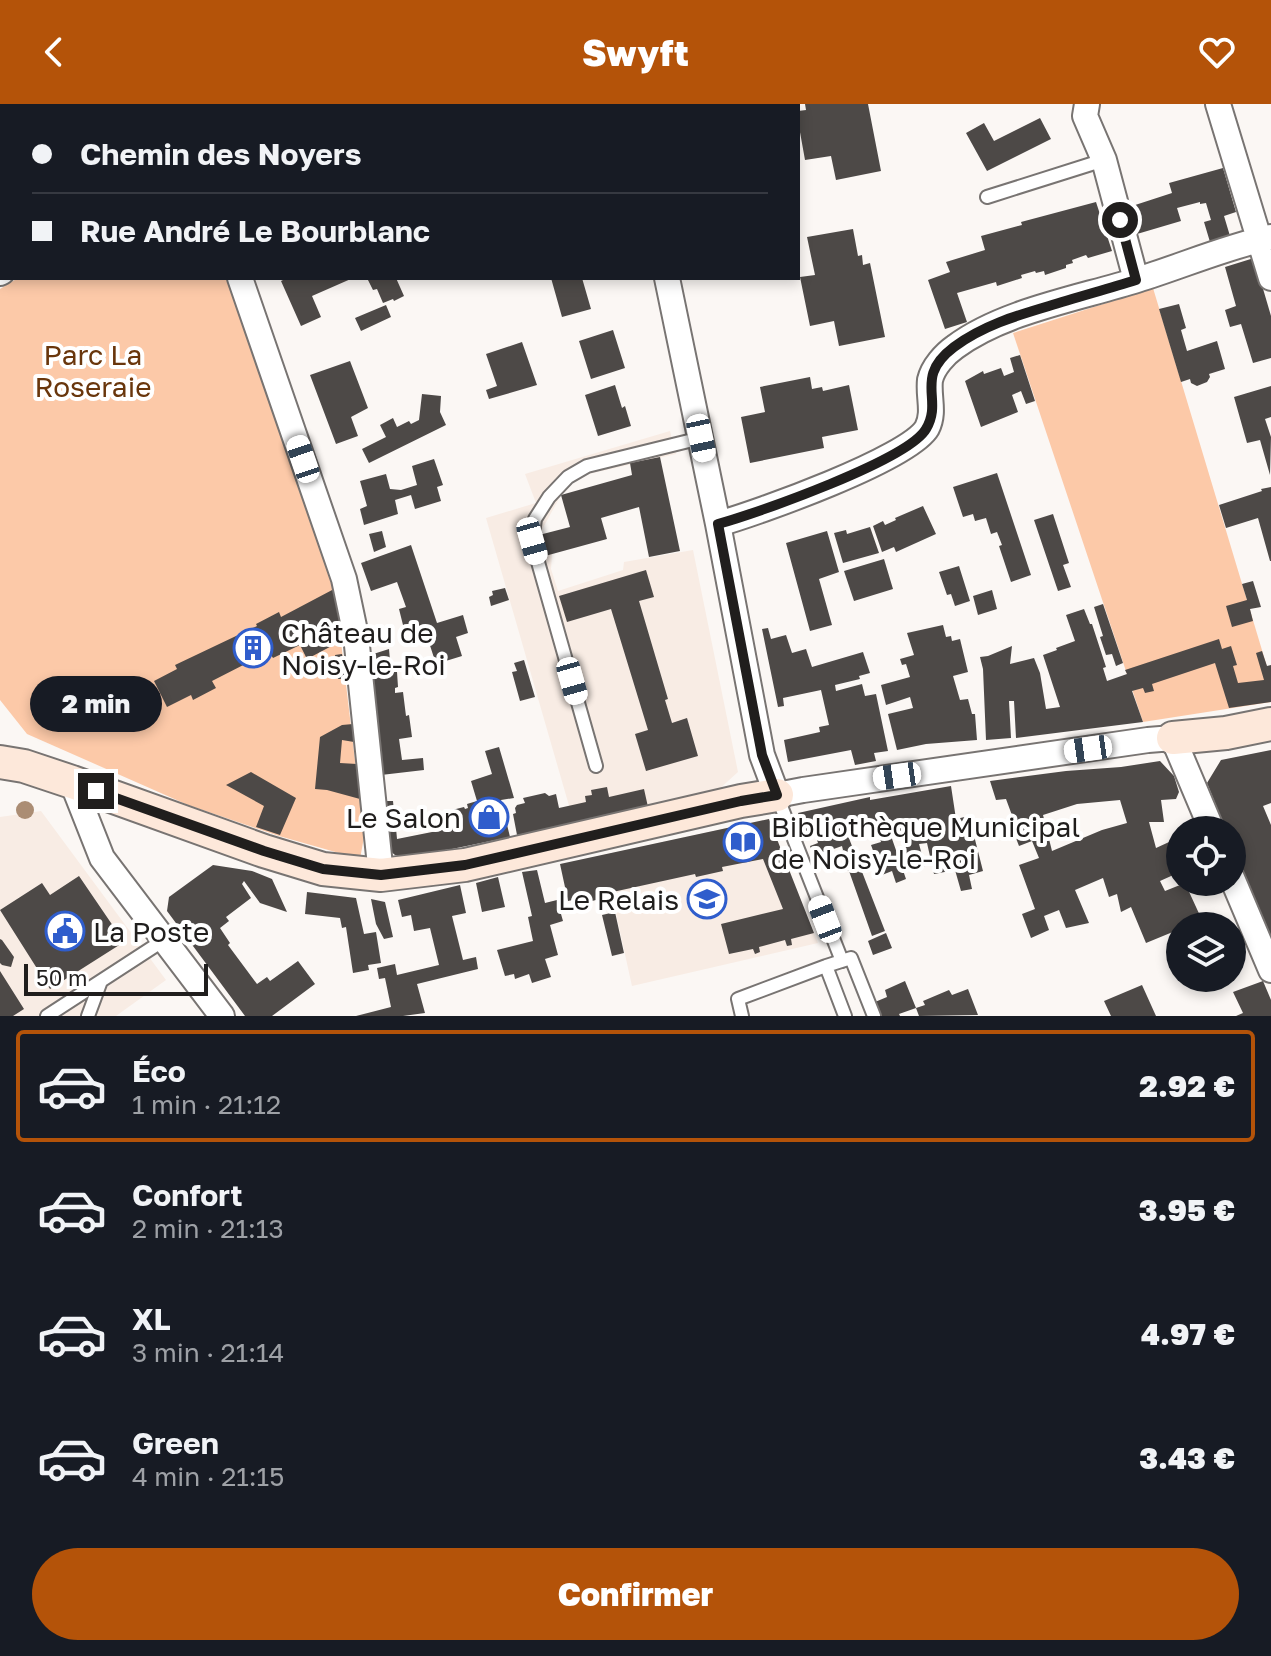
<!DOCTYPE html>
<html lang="fr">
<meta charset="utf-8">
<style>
:root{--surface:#171b24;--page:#20242c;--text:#f1f3f6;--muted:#9ea1a6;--line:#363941;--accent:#b45309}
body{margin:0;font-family:"Golos Text",sans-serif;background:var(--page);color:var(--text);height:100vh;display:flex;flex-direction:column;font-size:30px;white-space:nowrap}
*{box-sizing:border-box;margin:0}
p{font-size:26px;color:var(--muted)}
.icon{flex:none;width:44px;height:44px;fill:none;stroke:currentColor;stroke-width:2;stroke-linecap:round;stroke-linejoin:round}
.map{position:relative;height:912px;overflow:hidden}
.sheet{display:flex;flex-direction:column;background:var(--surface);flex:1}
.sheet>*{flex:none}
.banner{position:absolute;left:0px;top:0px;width:800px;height:176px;box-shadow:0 4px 12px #0003;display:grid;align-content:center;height:176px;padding:0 32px;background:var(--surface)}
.fabs{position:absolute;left:1166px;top:712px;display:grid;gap:16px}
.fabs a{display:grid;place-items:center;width:80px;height:80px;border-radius:50%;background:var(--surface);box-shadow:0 4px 12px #0003;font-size:40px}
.scale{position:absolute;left:24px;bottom:20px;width:184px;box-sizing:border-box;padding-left:8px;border:4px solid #201e1d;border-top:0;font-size:22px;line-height:28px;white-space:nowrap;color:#201e1d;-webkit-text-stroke:6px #fff;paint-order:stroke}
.end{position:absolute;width:36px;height:36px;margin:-18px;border:10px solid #201e1d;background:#fff;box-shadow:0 0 0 4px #fff}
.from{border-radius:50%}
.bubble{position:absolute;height:56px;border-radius:28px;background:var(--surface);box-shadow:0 4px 12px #0003;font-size:26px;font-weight:800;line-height:56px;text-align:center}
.car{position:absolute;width:24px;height:48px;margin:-24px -12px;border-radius:10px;box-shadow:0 0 6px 2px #0007;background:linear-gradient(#fff 24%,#345 0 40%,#fff 0 76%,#345 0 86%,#fff 0)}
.banner b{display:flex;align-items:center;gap:28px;height:76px;font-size:30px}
.banner b+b{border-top:2px solid var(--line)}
.banner i{width:20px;height:20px;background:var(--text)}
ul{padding:14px 0 0;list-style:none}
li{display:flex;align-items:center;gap:24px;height:112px;margin:0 16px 12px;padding:0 16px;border:4px solid transparent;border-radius:8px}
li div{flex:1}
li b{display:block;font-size:30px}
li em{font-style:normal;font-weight:800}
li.on{border-color:var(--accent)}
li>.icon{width:72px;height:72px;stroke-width:1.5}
.action{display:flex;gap:16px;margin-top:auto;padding:16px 32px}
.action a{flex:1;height:92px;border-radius:48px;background:var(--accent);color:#fff;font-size:32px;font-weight:800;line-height:92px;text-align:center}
header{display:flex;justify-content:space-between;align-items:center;height:104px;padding:0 32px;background:var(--accent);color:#fff;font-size:36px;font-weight:800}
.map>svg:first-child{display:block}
.built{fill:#f8ece4}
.green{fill:#fcc9a8}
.building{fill:#4d4947;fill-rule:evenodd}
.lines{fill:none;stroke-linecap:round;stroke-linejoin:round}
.lane-casing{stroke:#787472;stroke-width:16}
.street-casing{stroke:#787472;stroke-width:28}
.secondary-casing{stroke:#787472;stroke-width:36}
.lane{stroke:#fff;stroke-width:12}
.street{stroke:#fff;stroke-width:24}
.secondary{stroke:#fde8da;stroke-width:32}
.tree{fill:#ab8d74}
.route{stroke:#201e1d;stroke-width:10}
.labels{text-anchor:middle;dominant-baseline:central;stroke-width:8;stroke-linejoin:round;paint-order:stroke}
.park-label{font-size:28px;fill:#69360c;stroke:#fff}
.poi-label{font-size:28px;fill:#201e1d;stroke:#fff;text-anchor:start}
</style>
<header><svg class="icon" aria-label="back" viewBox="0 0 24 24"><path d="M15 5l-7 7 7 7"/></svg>Swyft<svg class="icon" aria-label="heart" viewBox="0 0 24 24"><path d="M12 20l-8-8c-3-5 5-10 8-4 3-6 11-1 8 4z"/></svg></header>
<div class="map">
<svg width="1271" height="912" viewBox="0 0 1271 912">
<rect width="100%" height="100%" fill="#fbf7f4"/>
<path class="built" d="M670,327L676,350L576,373L561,391L539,431L545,452L552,450L551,465L558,487L623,466L624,458L693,446L738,668L717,687L574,719L486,414L536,399L525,370Z
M41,707L166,876L116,912H0V713Z
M769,715L818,839L632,882L603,751Z"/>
<path class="green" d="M18,174H226L335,487L364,733L360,755L279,732L188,701L27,630L0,596V185Z
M1153,184L1271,576V598L1143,618L1013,229Z"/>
<path class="building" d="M805,0H868L881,67L836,76L831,52L805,56L798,17V7L806,6Z
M1040,14L1051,35L987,67L966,29L984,19L994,37Z
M1223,64L1236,108L1224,112L1230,132L1210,138L1204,118L1211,116L1206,99L1200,100V98L1177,104L1181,117L1137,130L1129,103L1172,89L1169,79Z
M1096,98L1112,147L1088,154L1086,151L1072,156L1073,159L1066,161V164L1045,171L1044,167L1036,169L1035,167L1021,171L1022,174L997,182L996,178L957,189L967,218L945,225L928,176L950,168L946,158L985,146L981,132L1022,121L1021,118Z
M853,125L858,152L862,151L863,161L870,159L885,233L839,242L834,217L810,222L800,173L815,171L807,133Z
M1254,154L1271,212V254L1253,259L1241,220L1230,223L1225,206L1236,202L1225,163Z
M287,174H353L312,192L321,213L301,222L281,177Z
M367,174H396L404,192L394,197L393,195L383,199L377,185L373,186Z
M551,174H582L591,205L562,213Z
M1179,200L1186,224L1181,226L1187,247L1217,237L1225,265L1209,270L1210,273L1207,278L1197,282L1191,279L1190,275L1181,278L1159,205Z
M386,201L391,213L361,227L355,214Z
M613,226L625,264L591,275L579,237Z
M522,238L537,281L489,295L486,286L497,282L486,250Z
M1020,251L1035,297L1026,300L1021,287L1012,291L1018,308L981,323L965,277L983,267L984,270L1001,264L1004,272L1014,268L1010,254Z
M350,257L368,304L351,313L358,332L336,340L310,271Z
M810,273L812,285L822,283L823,287L849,281L858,326L822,333L824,344L750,359L741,313L765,308L760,283Z
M615,281L622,304L625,302L631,322L598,332L585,291Z
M1271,282V313L1265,315L1271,333L1270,371L1260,336L1247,339L1234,293Z
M422,290L441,292L440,308L446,321L369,359L362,345L386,333L380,321L393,314L397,323L409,317L411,320L419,316Z
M660,353L680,447L649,453L639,403L601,414L607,435L545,452L539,431L570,423L561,391L632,371L630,359Z
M434,355L443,381L437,383L441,397L415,405L411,391L395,396L398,410L364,421L360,405L367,402L360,377L386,370L390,385L401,386L417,381L412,362Z
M997,369L1031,471L1011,478L999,442L1002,441L997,428L991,430L986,414L975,417L973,410L963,413L953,383Z
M1271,383V457H1270L1258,414L1226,424L1219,401L1262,387L1261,385Z
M923,402L936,430L896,448L894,443L882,448L873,422L883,417L885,421L896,416L895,414Z
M1053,410L1069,459L1063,461L1071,483L1058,487L1034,416Z
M870,423L879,449L843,459L834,429L846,426L847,430Z
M382,427L386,443L374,448L369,430Z
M827,427L839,468L819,475L832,521L810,527L786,439Z
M411,441L437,519L463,511L468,529L456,533L462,552L436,560L424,523L405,529L399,505L406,503L397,478L371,487L361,459Z
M884,455L893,485L854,497L844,467Z
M959,462L970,497L955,502L951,490L947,491L939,468Z
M646,466L654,493L639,497L668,595L665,596L672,619L687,614L698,652L646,667L635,630L648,626L611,505L567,518L559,492Z
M1253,477L1261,503L1250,505L1253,517L1232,523L1226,502L1247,496L1242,480Z
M505,484L509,496L491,502L489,493L493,491L492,487Z
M334,485L343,536L307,555L300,541L273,554L269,548L212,577L216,584L193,596L191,591L167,603L154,577L177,565L175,561L257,522L256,520L279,508L281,513Z
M992,486L997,505L978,511L973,492Z
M1103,500L1123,559L1116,562L1112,550L1106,551L1100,533L1103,532L1094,503Z
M1084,505L1090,520H1092L1106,563L1103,564L1107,577L1127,570L1125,566L1219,535L1222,545L1231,542L1237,561L1233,562L1238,579L1264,576L1256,549L1262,547L1267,562L1271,561V598L1229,604L1215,559L1152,580L1154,587L1145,589L1143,584L1132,587L1143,618L1016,634L1014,597H1009L1011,634L986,636L983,565L980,553L988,552L1012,542L1010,560L1034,554L1040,569L1046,605L1060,603L1043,551L1057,546L1056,544L1075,537L1066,511Z
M943,521L946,533L951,532L952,537L960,535L968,568L953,572L960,596L968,595L972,610H975L977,636L926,640L897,646L888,610L913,604L910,593L886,601L881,581L910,573L906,560L902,561L900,555L914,551L907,529Z
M768,524L771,535L786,531L792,549L806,545L812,563L863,548L870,569L859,572L860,575L835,581L836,587L862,580L865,592L876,590L888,647L874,649L876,657L855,661L851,646L788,658L784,636L820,628L819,623L829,621L821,586L783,594L784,602L778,603L762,525Z
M389,545L391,568H397L398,583L395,584V589L403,588L406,612L409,611L412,633L399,635L402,656L423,654L424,666L381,671L367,552Z
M342,550L346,575H338L335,551Z
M419,550L425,570L415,573L409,553Z
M524,556L535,593L520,597L512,568L517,567L514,559Z
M353,620L354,638L342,636L340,659L357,660L360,695L327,686L315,685L320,633L342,621Z
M499,643L514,694L501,696L510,733L452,745L402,752L395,751L389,746L387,725L396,724L397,735L447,725L444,708L464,703L465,705L468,704L467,700L477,697L471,677L492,670L485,647Z
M1271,646V699L1263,702L1271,721V832L1232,740V726H1226L1207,679L1221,656Z
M1160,657L1174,672L1179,688L1176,695L1161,696L1164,718H1149L1156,744L1180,733V768L1160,777L1165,787L1185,779L1202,816L1187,822H1180V825L1146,839L1131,803L1121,808L1117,790L1109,793L1103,774L1075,786L1089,819L1066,824L1059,806L1044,812L1049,826L1031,834L1022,810L1035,805L1019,761L1039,754L1032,737L1019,742L1009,716L1013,714L1006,695L996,696L990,677L1066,667L1121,663ZM1120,696L1127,719L1102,726L1052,747L1043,711L1077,700Z
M251,668L296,694L280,731L256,723L264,702L226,681Z
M951,682L956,715L969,712L983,767L969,771L972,785L961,787L955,766L934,770L927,739L919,740L925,762L910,766L900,728L890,729L906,775L896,779L892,767L882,771L871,741L881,738L879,731L869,733L865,719L845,724L885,827L872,832L849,767H846L839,747L843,746L842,742L814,752L810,742L818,739L816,733L808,736L798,709L870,693V696Z
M607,683L609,693L644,685L648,703L517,731L513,710L516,709L515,704L517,701L525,699L523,694L545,689L549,692L556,690L559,704L586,698L585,692L592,691L591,686Z
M384,697H393L395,719H386Z
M769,715L814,829L791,835L792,841L787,842L785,836L759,843L760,848L755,850L753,845L729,850L721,820L783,805L763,755L722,763L723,767L696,773L695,770L599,791L600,795L584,799L582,794L568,797L560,760Z
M213,761L252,767L272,775L287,808L260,799L244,777L242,780L251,794L226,813L229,817L220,824L230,839L228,841L257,880L267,873L270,877L298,857L315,880L272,912H245L167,807L169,793Z
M537,766L545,799L557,796L563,817L550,821L558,851L545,855L551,873L532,879L529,870L515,875L514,870L505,872L497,846L533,837L528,813L532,812L522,768Z
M79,772L124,838L50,885L0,806L42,779L50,791Z
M498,773L505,803L482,808L476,779Z
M460,781L466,809L452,812L463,856L476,853L478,865L417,880L425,909L403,912H356L391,903L385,874L379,875L377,864L395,860L397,871L439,861L430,824L414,827L411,811L402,813L398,796Z
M307,788L356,794L364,830L376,828L381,859L368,861L369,866L353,869L346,823L342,824L340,814L305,810Z
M371,795L385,798L393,833L384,835L376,820Z
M615,808L624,849L612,852L602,811Z
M886,829L892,844L873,851L868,837Z
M0,835L2,836L14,853L11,863L2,861L0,859Z
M0,867L24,905L13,912H0Z
M905,877L916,904L899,910L900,912H880L875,898L887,893L885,886Z
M1263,877L1271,896V912H1236L1243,909L1233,888Z
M1142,881L1156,912H1111L1104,897Z
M968,885L978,911L919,912L916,904L925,901L923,897L949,886L952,891Z"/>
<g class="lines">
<defs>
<path id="lane" d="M987,93L1104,56
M596,662L532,437L535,415L549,393L568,373L587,362L701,334
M777,692L842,857
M47,912L164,836
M88,912L101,877
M742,912L738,895L826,862
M845,912L826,862L851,854L874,912"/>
<path id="street" d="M203,0L204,2
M631,0L632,2
M1087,0L1085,12L1104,56L1136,176
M1218,0L1271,174
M150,2L151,0
M0,169L2,168
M240,174L344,475L356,532L381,771
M667,174L718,420L762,651L777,691L803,686L1148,636L1173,634L1212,726
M718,420C757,409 909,355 927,324C935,308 928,293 930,276C933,263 945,250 955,243C1003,207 1080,194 1137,176C1182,162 1226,143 1271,133
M72,678L102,754L222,912
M1232,774L1271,866"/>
<path id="secondary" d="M1173,634L1226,629L1271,620
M0,658L24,662L72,678L264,747L323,765L381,771L465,761L741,697L777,691"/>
</defs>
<use href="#lane" class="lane-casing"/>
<use href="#street" class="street-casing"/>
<use href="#secondary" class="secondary-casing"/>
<use href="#lane" class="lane"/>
<use href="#street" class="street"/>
<use href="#secondary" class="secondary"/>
</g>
<circle class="tree" cx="25" cy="706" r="9"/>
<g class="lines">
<path class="route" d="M96,687L264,747L323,765L381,771L465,761L741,697L777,691L762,651L718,420C758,409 908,356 926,325C944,295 913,274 954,243C982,222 1015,212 1049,202C1078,193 1107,185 1136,176L1120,116"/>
</g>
<defs>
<symbol id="building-ring" viewBox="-11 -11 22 22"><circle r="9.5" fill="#fff" stroke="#2f5dcc" stroke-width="1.5"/><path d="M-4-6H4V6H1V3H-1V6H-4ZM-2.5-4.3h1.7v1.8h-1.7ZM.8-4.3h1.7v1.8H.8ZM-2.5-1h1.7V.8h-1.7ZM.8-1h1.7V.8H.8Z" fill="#2f5dcc"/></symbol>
<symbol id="shop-ring" viewBox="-11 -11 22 22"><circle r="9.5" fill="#fff" stroke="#2f5dcc" stroke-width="1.5"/><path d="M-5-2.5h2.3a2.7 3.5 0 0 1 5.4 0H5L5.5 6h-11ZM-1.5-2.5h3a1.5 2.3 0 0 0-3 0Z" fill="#2f5dcc"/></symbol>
<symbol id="library-ring" viewBox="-11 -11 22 22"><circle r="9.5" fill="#fff" stroke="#2f5dcc" stroke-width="1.5"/><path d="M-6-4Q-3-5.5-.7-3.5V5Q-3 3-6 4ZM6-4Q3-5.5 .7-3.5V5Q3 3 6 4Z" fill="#2f5dcc"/></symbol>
<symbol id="school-ring" viewBox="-11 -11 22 22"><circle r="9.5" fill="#fff" stroke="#2f5dcc" stroke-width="1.5"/><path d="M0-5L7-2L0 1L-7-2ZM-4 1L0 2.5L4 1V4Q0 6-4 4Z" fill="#2f5dcc"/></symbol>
<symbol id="civic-ring" viewBox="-11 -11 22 22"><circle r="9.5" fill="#fff" stroke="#2f5dcc" stroke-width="1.5"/><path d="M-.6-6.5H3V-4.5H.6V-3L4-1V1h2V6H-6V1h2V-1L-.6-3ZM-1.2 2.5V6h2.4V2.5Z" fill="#2f5dcc"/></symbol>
</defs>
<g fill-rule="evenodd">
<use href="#building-ring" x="231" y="522" width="44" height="44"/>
<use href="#shop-ring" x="467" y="691" width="44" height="44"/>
<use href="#library-ring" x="721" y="716" width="44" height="44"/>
<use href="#school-ring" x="685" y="773" width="44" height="44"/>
<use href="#civic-ring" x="43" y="805" width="44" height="44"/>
</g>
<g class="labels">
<g class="park-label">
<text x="93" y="250">Parc La<tspan x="93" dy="32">Roseraie</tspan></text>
</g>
<g class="poi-label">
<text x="281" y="528">Château de<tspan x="281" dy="32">Noisy-le-Roi</tspan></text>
<text x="461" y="713" text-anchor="end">Le Salon</text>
<text x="771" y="722">Bibliothèque Municipal<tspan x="771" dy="32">de Noisy-le-Roi</tspan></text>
<text x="679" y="795" text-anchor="end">Le Relais</text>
<text x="93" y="827">La Poste</text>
</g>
</g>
</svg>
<div class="fabs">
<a><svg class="icon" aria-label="locate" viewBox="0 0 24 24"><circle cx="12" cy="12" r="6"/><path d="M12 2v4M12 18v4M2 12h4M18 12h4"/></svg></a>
<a><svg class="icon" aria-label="layers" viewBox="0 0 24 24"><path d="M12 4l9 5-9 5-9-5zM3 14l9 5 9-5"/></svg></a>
</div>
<div class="scale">50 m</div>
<i class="end from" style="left:1120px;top:116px"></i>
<i class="end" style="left:96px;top:687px"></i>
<div class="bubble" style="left:30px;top:572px;width:132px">2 min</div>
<i class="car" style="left:701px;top:334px;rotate:168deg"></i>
<i class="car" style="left:303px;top:355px;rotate:341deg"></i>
<i class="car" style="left:532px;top:437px;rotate:164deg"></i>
<i class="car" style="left:572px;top:577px;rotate:164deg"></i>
<i class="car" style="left:1088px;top:645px;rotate:262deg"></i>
<i class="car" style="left:897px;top:672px;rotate:262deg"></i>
<i class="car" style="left:825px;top:815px;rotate:339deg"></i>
<div class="banner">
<b><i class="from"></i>Chemin des Noyers</b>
<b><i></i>Rue André Le Bourblanc</b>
</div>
</div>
<section class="sheet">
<ul>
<li class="on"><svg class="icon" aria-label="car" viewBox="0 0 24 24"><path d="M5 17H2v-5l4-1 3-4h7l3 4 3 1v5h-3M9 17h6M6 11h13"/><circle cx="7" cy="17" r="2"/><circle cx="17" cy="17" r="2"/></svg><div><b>Éco</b><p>1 min · 21:12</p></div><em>2.92 €</em></li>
<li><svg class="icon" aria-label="car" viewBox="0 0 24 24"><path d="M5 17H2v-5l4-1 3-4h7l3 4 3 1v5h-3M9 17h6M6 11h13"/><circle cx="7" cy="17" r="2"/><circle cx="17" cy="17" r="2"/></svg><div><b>Confort</b><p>2 min · 21:13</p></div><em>3.95 €</em></li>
<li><svg class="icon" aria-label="car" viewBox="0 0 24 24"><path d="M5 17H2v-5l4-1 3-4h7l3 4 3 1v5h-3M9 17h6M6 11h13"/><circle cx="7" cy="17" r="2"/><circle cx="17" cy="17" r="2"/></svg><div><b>XL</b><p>3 min · 21:14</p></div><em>4.97 €</em></li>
<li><svg class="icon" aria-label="car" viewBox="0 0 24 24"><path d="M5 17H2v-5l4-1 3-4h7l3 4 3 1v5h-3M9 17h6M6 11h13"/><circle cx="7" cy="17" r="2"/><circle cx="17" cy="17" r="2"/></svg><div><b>Green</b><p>4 min · 21:15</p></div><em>3.43 €</em></li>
</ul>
<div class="action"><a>Confirmer</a></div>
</section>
